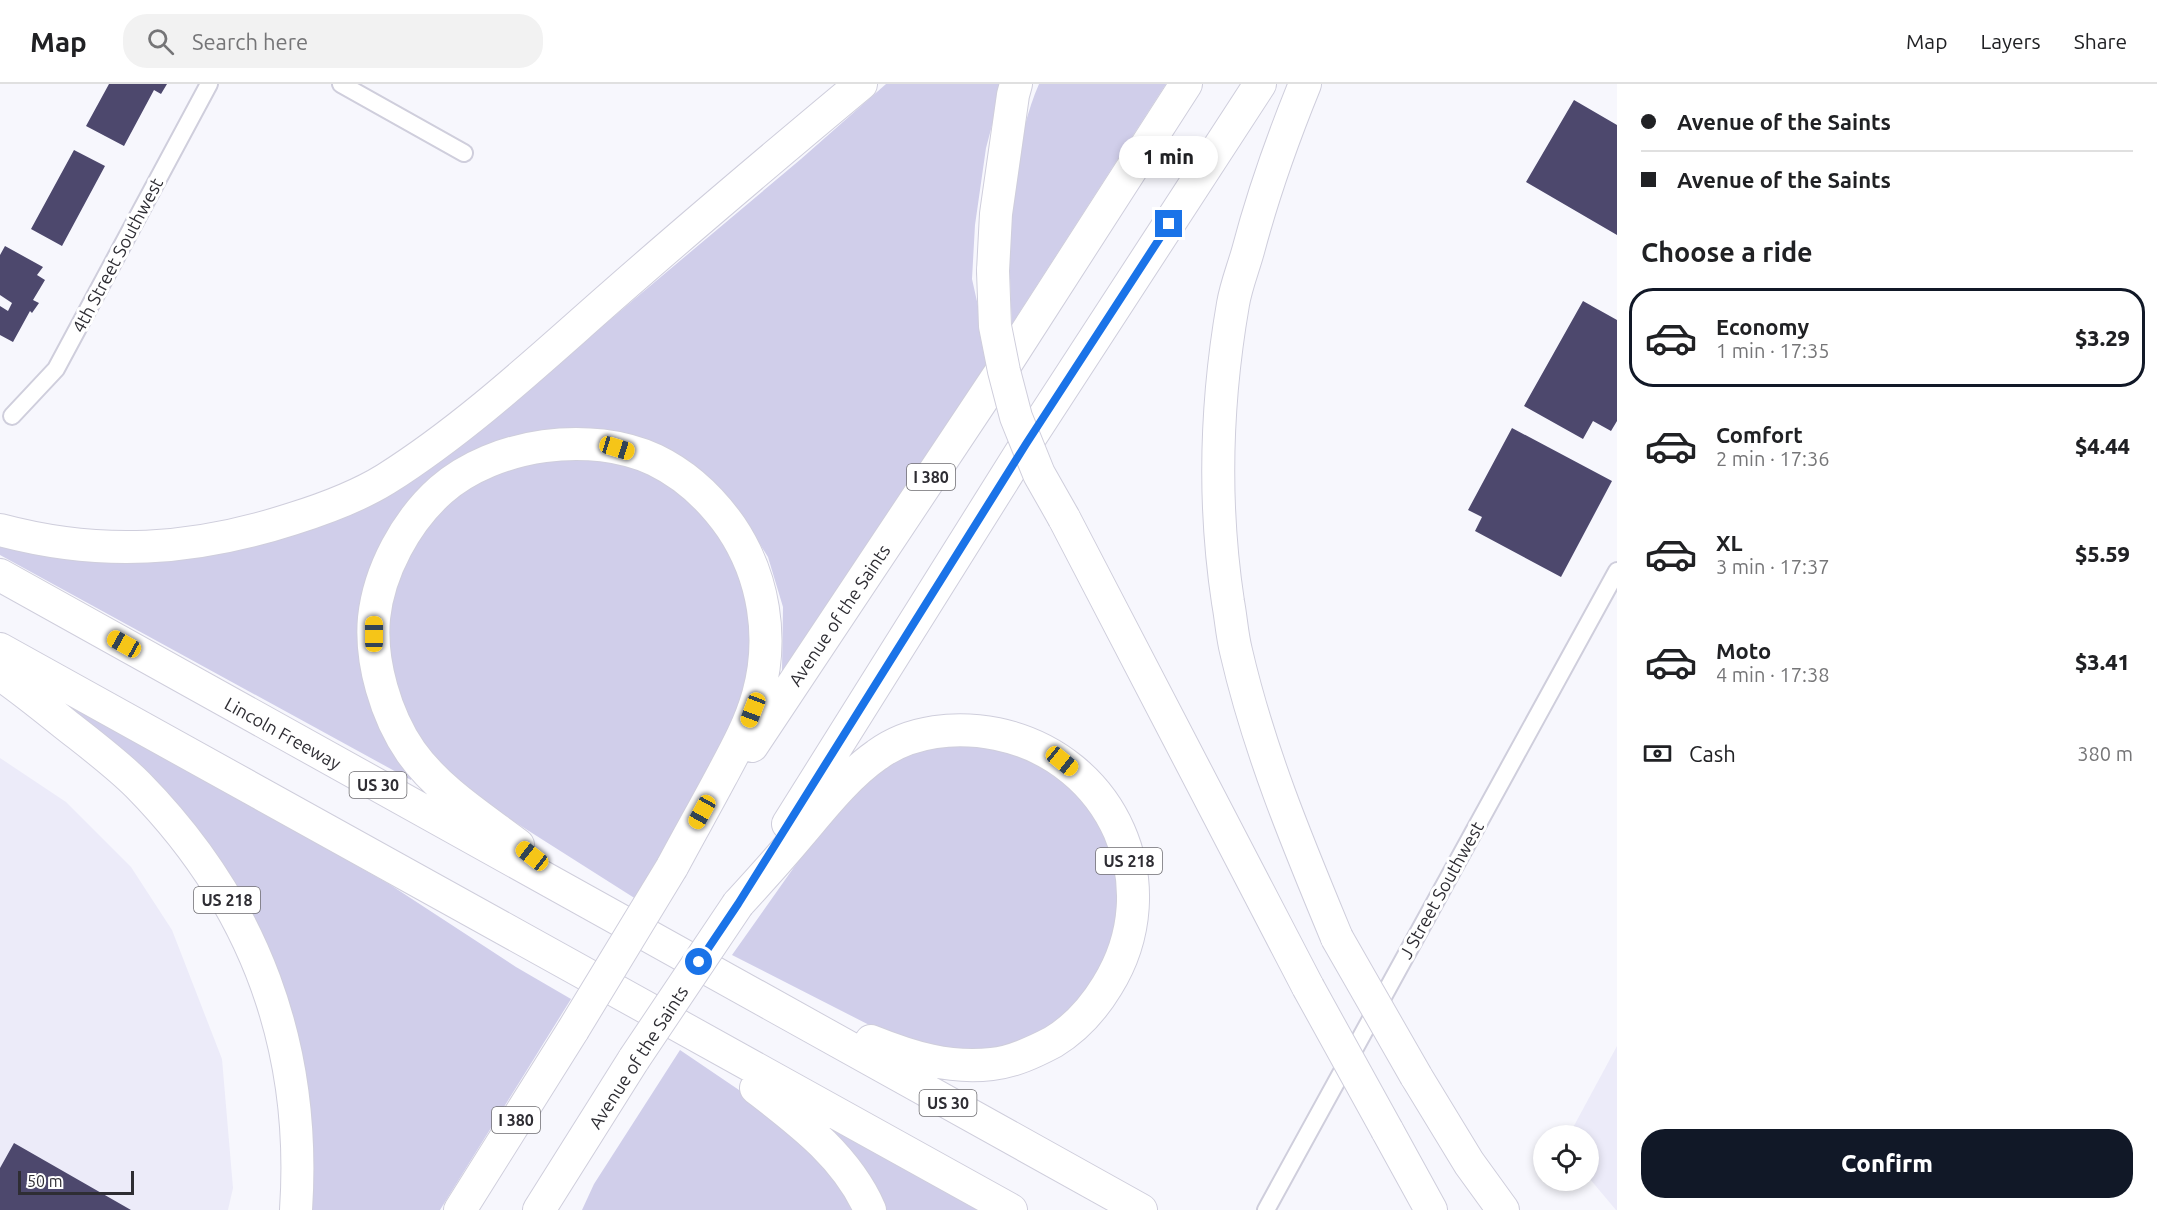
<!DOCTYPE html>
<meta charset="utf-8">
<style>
:root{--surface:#fff;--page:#f2f2f2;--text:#202124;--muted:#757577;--line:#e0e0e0;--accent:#111827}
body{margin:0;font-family:Ubuntu,sans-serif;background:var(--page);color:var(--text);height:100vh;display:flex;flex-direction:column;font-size:22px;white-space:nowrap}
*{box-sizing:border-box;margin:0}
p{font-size:20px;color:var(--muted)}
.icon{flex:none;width:33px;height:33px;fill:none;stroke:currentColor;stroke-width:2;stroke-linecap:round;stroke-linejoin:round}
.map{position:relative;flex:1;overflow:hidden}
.details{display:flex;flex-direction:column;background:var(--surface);width:540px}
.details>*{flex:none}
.hud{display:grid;align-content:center;height:132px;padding:0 24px;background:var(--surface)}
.fabs{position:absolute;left:1533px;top:1041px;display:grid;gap:12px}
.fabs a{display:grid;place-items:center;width:66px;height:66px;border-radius:50%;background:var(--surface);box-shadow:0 3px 9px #0003;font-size:30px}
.scale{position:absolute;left:18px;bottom:15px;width:116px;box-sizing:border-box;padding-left:6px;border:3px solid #2e2d33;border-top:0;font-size:16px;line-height:21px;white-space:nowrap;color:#2e2d33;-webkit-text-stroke:4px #fff;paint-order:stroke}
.end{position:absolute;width:27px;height:27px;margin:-14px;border:8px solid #1a73e8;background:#fff;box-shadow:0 0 0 3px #fff}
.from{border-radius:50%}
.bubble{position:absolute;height:42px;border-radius:21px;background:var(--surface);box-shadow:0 3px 9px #0003;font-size:20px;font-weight:800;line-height:42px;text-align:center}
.car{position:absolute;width:18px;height:36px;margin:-18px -9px;border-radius:8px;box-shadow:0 0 4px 2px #0007;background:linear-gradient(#f5c518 24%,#345 0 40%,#f5c518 0 76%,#345 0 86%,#f5c518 0)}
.hud b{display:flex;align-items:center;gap:21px;height:57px;font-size:22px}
.hud b+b{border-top:2px solid var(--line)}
.hud i{width:15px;height:15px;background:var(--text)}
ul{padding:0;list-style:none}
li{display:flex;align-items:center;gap:18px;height:99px;margin:0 12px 9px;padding:0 12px;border:3px solid transparent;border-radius:24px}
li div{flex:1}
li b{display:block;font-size:22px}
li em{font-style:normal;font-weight:800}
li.on{border-color:var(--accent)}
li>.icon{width:54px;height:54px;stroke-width:1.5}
h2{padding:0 24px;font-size:27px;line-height:72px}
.pay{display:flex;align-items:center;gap:15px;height:66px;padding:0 24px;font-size:22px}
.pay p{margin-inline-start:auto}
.action{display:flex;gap:12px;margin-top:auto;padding:12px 24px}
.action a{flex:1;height:69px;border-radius:24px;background:var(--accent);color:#fff;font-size:24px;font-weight:800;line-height:69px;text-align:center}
header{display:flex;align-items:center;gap:36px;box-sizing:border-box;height:84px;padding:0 30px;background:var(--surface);border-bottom:2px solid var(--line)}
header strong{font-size:28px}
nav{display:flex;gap:33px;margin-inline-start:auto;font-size:21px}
.search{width:420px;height:54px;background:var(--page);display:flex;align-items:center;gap:15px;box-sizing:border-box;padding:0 21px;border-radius:24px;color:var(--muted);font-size:22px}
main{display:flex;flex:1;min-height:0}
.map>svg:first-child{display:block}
.built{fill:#ecebf9}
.green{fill:#d0ceea}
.building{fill:#4d486d}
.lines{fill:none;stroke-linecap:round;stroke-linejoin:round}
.street-casing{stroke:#cfcedc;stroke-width:20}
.highway-casing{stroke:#cfcedc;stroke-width:34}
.street{stroke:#fff;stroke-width:16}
.highway{stroke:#fff;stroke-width:32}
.highway-bridge-casing{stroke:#cfcedc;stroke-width:34;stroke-linecap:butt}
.highway-bridge{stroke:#fff;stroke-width:32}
.route{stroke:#1a73e8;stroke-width:8}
.labels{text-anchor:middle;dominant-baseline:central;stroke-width:6;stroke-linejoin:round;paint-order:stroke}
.shield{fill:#fff;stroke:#6d6c70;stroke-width:1.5}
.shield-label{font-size:16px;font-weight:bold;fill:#2e2d33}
.street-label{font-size:18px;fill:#2e2d33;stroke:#fff}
</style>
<header>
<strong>Map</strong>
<div class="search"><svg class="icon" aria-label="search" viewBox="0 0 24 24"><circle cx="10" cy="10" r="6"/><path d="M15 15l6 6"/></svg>Search here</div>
<nav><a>Map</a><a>Layers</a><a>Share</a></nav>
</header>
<main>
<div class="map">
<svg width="1617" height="1126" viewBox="0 0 1617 1126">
<rect width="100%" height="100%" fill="#f7f7fd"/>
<path class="built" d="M0,674L66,718L131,783L172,846L222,975L233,1104L228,1126H0Z
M1617,962V1126H1616L1589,1094L1588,1052L1569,1051Z"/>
<path class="green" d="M886,0H1003L986,64L975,141L972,195L990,276L790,587L782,586L783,523L768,473L741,430L710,395L674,371L488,366L371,498L413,688L411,696L0,471V456L241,460L530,303L801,75Z
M1039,0H1166L1012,240C1007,166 1009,69 1039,0Z
M577,368L668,394L730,451L757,526L741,636L636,815L461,704L426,668L407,638L386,567L390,528L400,487L434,431L457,411L504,380Z
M70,620L389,800L516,883L571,915L440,1126H307L273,881L66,626Z
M935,659L1029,667L1106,737L1126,806L1106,890L1059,941L993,969L962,970L883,948L732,871L845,711L879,681Z
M680,966L739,1006L826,1080L859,1126H582L594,1100Z
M835,1045L979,1126H883L830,1051Z"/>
<path class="building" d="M109,0H167L161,10L154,6L124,62L86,42Z
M1574,16L1617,41V151L1526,98Z
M74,66L105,82L62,162L31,145Z
M5,162L43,183L37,191L45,196L33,216L39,219L32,229L30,227L13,258L0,251V222L8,227L12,219L0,211V171Z
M1583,217L1617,236V337L1611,347L1593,337L1583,355L1524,322Z
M1512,344L1612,397L1561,493L1475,447L1482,433L1468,426Z
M14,1059L131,1126H0V1084Z"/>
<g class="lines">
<defs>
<path id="street" d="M341,0L464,69
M12,332L56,285L209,0
M1266,1126L1617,487"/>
<path id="highway" d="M1305,0C1283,54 1263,110 1248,167C1243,185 1236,202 1233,220C1216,318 1213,419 1228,518C1231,534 1232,551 1236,567C1259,667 1298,760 1337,854
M993,187L996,130L1013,11L1016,0
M1064,434L1308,903
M0,446C101,473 193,467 292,435C324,425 357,413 386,395C468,343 539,276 612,212C694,140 777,70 861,0
M0,491L1141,1126
M0,565C337,751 673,940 1011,1126
M0,590C23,606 44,623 65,640C89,659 116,679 138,701C254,819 307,962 296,1126
M752,662L1004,283L1186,0
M788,740L1026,360L1260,0
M518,761C481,733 438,706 411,668C386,632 370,578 374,534C379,487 406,437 441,406C495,359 591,346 655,376C686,391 712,416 731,443C764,492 774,554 758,611C750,640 735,667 721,693C705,723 688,753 672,783
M738,820C759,797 780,774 800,750C823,723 847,692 877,671C911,646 957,642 997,650C1113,674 1170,801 1107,902C1093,925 1076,944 1053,958C1034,968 1013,978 992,980C949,985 911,973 871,957
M1416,992L1469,1079L1503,1126
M756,1004C800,1038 847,1073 870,1126
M1387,1046L1431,1126
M460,1126L573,946
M539,1126L634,975"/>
</defs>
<use href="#street" class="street-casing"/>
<use href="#highway" class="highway-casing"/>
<use href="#street" class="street"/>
<use href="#highway" class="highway"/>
<defs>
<path id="highway-bridge" d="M993,187L995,242L1004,287L1016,333L1039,390L1064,434
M1337,854L1416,992
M1308,903L1387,1046
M573,946L672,783
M634,975L738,820"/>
</defs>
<use href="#highway-bridge" class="highway-bridge-casing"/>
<use href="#highway-bridge" class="highway-bridge"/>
</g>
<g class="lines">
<path class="route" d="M699,878L738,820L1026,360L1169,140"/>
</g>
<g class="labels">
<g class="shield">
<rect x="907" y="380" width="48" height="26" rx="4.5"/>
<rect x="349.5" y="688" width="57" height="26" rx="4.5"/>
<rect x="1096" y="764" width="66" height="26" rx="4.5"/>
<rect x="194" y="803" width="66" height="26" rx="4.5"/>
<rect x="919.5" y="1006" width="57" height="26" rx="4.5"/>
<rect x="492" y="1023" width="48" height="26" rx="4.5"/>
</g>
<g class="shield-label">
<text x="931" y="393">I 380</text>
<text x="378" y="701">US 30</text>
<text x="1129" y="777">US 218</text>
<text x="227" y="816">US 218</text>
<text x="948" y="1019">US 30</text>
<text x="516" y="1036">I 380</text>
</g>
<g class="street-label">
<text transform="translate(117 171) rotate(-62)">4th Street Southwest</text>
<text transform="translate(839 531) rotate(-56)">Avenue of the Saints</text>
<text transform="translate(283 649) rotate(29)">Lincoln Freeway</text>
<text transform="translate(1441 806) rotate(-61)">J Street Southwest</text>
<text transform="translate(638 973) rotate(-57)">Avenue of the Saints</text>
</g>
</g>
</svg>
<div class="fabs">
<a><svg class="icon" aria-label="locate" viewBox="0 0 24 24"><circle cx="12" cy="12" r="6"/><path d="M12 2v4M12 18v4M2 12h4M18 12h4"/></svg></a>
</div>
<div class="scale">50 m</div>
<i class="end from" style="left:699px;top:878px"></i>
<i class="end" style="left:1169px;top:140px"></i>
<div class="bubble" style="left:1119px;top:52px;width:99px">1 min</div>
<i class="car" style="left:617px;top:364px;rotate:107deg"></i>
<i class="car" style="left:374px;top:550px;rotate:0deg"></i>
<i class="car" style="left:124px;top:560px;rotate:299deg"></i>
<i class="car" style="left:753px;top:626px;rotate:201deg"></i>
<i class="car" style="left:1062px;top:677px;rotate:129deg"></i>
<i class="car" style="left:702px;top:728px;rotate:209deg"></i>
<i class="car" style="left:532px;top:772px;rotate:308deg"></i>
</div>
<section class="details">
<div class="hud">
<b><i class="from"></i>Avenue of the Saints</b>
<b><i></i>Avenue of the Saints</b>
</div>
<h2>Choose a ride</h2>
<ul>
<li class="on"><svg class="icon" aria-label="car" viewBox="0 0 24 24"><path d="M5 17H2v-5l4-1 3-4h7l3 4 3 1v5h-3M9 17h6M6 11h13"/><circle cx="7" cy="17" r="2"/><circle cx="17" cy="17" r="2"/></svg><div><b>Economy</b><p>1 min · 17:35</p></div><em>$3.29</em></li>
<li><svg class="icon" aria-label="car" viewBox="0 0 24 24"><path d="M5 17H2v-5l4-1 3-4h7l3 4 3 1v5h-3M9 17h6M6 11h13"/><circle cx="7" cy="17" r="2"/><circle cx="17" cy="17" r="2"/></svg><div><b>Comfort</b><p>2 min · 17:36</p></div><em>$4.44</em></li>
<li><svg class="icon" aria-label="car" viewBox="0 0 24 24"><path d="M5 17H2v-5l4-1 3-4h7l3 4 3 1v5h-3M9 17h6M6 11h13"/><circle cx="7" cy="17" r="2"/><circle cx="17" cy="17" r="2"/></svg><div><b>XL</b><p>3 min · 17:37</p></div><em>$5.59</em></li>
<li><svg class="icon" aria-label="car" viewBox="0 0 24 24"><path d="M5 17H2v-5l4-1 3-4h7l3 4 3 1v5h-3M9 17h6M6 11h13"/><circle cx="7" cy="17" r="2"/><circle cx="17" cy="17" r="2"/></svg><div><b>Moto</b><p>4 min · 17:38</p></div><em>$3.41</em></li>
</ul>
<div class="pay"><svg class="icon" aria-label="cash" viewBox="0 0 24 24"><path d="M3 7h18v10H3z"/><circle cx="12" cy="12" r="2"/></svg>Cash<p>380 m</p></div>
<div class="action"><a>Confirm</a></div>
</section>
</main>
